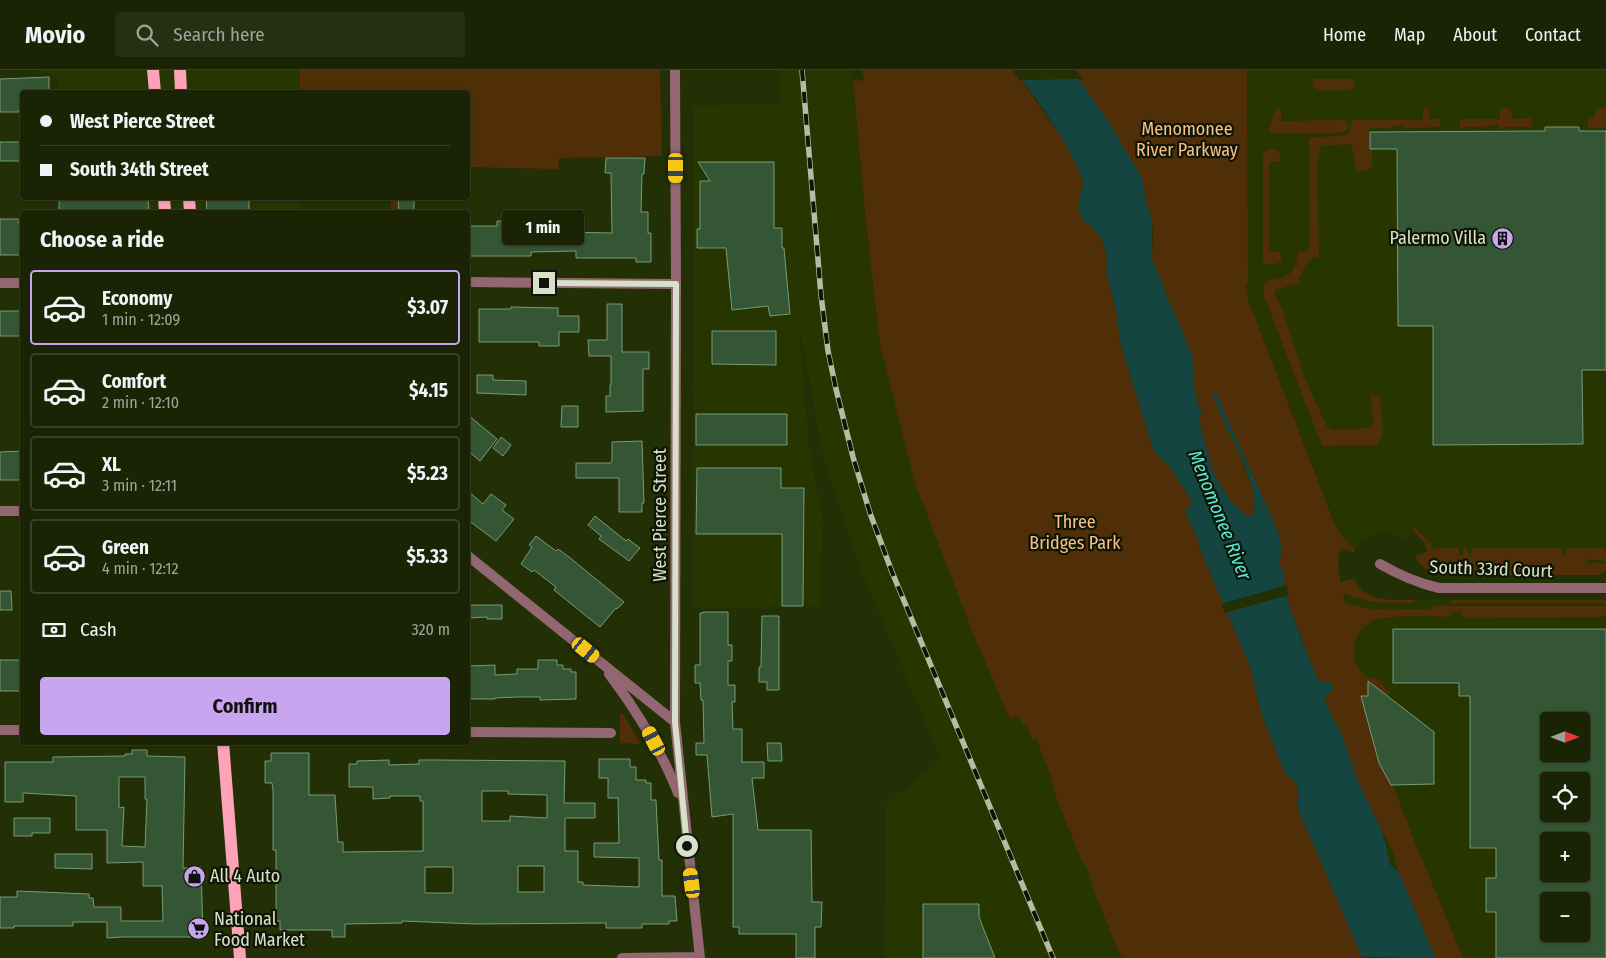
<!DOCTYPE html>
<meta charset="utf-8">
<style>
:root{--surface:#1a2303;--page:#272f12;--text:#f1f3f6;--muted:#9fa49a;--line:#384025;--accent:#c7a6ef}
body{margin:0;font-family:"Fira Sans Condensed",sans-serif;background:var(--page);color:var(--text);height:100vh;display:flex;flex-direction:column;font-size:19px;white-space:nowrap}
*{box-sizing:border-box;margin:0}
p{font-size:16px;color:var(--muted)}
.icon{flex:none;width:28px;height:28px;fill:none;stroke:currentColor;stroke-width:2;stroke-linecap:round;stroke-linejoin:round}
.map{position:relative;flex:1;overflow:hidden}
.sheet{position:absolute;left:20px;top:140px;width:450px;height:535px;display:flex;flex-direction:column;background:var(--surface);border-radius:5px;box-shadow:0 1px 4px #0004,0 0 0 1px var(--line)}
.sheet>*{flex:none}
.hud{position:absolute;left:20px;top:20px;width:450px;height:110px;border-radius:5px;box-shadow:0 1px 4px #0004,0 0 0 1px var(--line);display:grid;align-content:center;height:110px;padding:0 20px;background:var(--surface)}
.needle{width:32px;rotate:90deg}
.tools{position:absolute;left:1540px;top:642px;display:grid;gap:10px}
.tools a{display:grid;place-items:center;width:50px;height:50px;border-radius:5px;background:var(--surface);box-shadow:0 1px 4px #0004,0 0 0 1px var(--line);font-size:25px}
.end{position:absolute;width:22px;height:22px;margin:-11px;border:6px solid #d7e0c9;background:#111;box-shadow:0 0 0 2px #111}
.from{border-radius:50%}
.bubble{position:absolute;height:35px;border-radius:5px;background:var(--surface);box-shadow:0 1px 4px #0004,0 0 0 1px var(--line);font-size:16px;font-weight:700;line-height:35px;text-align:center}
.car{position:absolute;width:15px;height:30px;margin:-15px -8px;border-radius:6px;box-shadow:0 0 4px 1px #0007;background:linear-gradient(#f5c518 24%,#345 0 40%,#f5c518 0 76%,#345 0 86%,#f5c518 0)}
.hud b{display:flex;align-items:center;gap:18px;height:48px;font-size:19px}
.hud b+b{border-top:1px solid var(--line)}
.hud i{width:12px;height:12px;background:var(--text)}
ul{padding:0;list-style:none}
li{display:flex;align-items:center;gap:15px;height:75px;margin:0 10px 8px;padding:0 10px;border:2px solid var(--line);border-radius:5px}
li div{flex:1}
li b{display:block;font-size:19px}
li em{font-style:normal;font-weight:700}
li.on{border-color:var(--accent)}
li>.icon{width:45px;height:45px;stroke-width:1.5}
h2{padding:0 20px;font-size:22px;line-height:60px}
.pay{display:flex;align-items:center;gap:12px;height:55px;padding:0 20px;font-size:19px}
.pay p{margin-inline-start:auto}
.button{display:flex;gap:10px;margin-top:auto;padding:10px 20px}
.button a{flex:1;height:58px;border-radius:5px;background:var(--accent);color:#111;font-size:20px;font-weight:700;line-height:58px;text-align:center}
header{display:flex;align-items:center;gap:30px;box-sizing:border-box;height:70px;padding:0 25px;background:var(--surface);border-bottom:1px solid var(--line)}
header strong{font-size:24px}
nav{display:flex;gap:28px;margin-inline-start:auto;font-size:18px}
.search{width:350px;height:45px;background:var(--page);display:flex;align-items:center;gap:12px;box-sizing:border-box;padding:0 18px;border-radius:5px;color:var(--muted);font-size:19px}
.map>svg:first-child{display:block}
.built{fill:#273501;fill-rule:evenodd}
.green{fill:#502f08}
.water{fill:#154540}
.pier{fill:#232f04}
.building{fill:#355635;stroke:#779b77;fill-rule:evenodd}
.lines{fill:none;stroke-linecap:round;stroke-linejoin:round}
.minor{stroke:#936771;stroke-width:10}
.primary{stroke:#fda2b7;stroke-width:12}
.rail-casing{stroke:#b3bda2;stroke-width:5.5}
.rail{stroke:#0f1505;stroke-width:4;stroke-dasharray:11;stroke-linecap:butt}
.route{stroke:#d7e0c9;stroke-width:6}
.labels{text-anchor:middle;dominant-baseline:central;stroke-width:4.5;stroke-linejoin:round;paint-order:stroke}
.park-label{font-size:18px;fill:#f8bf89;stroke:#0f1505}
.poi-label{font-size:18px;fill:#d7e0c9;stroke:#0f1505;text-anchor:start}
.street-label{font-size:18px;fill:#d7e0c9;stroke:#0f1505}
.water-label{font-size:19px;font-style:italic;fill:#54ead9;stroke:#0f1505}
</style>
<header>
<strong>Movio</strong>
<div class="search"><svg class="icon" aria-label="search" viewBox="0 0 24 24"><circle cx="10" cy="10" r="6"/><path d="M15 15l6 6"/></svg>Search here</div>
<nav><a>Home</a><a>Map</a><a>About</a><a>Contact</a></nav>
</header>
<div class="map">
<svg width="1606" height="888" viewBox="0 0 1606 888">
<rect width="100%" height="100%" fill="#232f04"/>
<path class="built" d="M38,0H300V22H58V8L48,3H38Z
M779,0H852L866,152L880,275L1013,647L1020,648L1023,655L1027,656L1031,670L1035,669L1051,707L1056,727L1080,787L1086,794L1091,811L1106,851L1123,888H885L886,734L941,690L860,497L822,381L799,253L809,378L823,451L820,536L693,538L694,36L781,33Z
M1247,0H1606V505H1440L1428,501L1419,492L1416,488L1417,485L1428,481L1423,471L1413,461L1406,470L1389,463H1379L1363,470L1355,480L1339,462L1249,232L1245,216L1248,211Z
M60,128H301L300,142H60Z
M1353,509L1358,517L1365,523L1373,527L1384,530H1606V888H1436L1398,801L1390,795L1383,763L1357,706L1321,611L1344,532L1342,523ZM1549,651H1581V684H1549ZM1549,711H1581V744H1549ZM1549,771H1581V804H1549ZM1549,831H1581V864H1549Z"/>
<path class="green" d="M300,0H660L662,86L559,88L558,99L468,97V22H300Z
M862,0H1014L1061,66L1074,88L1084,113L1080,125L1082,150L1094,158L1102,170L1107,188L1106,202L1116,238L1120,271L1152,376L1156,384L1170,397L1193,433L1186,441C1188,455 1200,465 1200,479L1252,601L1260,640L1285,704C1300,714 1300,720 1297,737L1363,888H1123L1121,886C1112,866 1104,846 1096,826C1090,810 1090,800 1080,787L1056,727L1051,707L1036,669L1032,670L1027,656H1023L1020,648L1013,647L1011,651L974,566L915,413L880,275L866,152L853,11L864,10Z
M1072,0H1247L1248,211L1245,216L1249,232L1336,457L1342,466L1355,480L1353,482L1341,478L1338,492L1340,512L1354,509C1366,533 1392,530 1415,530L1413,533C1389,533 1366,534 1343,523L1345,532C1370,543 1402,539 1429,539L1435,536H1606V546L1603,547L1467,548L1461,545V541H1453L1449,547C1432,547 1387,544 1373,551C1346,563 1347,609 1379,609L1390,624L1361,627L1379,693L1391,714L1393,715L1414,770L1463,888H1436L1398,801L1393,781L1358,714L1341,663L1326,634L1325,626L1326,624L1321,611L1317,608L1290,539L1283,506L1278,495L1282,481L1279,464L1216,323L1213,321L1242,390L1255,426L1253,445H1246L1232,432L1225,423L1213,401L1200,355L1199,346L1202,343L1197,331L1193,309L1194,298L1185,267L1167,227L1161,209L1152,190L1153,162L1150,141L1146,134L1144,117L1105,46Z
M1313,9H1354L1355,16L1350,20H1319L1314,18Z
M1425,37L1429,39V49H1439L1441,57L1404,58V55L1393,56V58H1369V80H1372V96L1366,100L1357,101L1356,99L1352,76L1350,74L1320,76L1317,94L1319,187L1310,188V191L1308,192L1298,208L1301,212L1275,220V226L1281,236L1304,306L1327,357L1334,360L1368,358L1373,352L1371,325L1374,324L1380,328L1383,363L1382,367L1378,371V375L1322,376L1264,226L1263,216L1268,210C1289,208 1295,204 1298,182L1309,181V68L1346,65L1350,61L1352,50H1423V39Z
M1504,37C1512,37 1511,43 1512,49L1531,48L1532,57H1503V59H1499L1498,55H1487V57H1460V49H1500V41Z
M1278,38L1281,40V51L1346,50L1348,59L1342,63H1270L1269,60L1275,40Z
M1600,38H1606V58H1588V48H1595V40Z
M1270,79L1277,80L1281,85L1280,91L1269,92V181L1281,182V191L1276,194H1265L1263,190V86L1264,82Z
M391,128H399V142H391Z
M1414,457L1431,474L1432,480L1437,478H1459V485L1463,486V478H1467L1469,487L1471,486V478H1561L1563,486L1566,485L1565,478H1604L1606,480V491L1587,489L1586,492L1591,495L1593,492L1606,494V500L1599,505H1440C1430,503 1422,498 1416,488L1417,485L1428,481L1423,471L1412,460Z
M1451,530H1606V533H1451Z
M620,644H623L641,674L620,673Z"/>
<path class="water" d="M1014,0H1072L1105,46L1142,108L1146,134L1152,149V190L1161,209L1167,227L1185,267L1187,275L1192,281L1194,298L1193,309L1197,331L1202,343L1199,346L1200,355L1213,401L1225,423L1232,432L1246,445H1253C1263,412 1220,355 1212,321L1216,323L1279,464L1282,481L1278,495L1285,503C1278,520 1310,588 1317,608L1321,611L1332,613L1333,622L1327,624L1325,626L1326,634L1341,663L1359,714L1383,763L1390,795L1398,801L1436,888L1362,887L1297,737C1300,720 1300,714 1285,704L1260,640L1252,601L1200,479C1200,465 1188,455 1186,441L1193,433L1170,397L1156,384L1152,376L1120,271L1116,238L1106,202L1107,188L1102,170L1094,158L1082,150L1078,138L1080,125L1084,112C1068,72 1041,35 1014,0Z"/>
<path class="pier" d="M1012,0H1076L1083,9L1019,10Z
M1287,515L1289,525L1225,543L1221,534Z"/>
<path class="building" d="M49,7V22H22V39H19V42H0V9Z
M1545,57H1579V61H1606V300H1582L1583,374L1433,375V256H1398L1397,79H1370V62L1545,61Z
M0,72H22V91H0Z
M606,88H645L644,104H642L641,142H648V163H651V192H636V188H576V181L531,182V186H468V156H497V151L564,150V162L612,163L611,103H605Z
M698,92H774V158H782V178H784L790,244L770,246L768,236L732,240L726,178H697V159H700V111H710Z
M129,128H148L149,142L94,141L59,142V130H129Z
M206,128H249V142H207Z
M398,128H414V142H399Z
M0,149H18V153H22V185H0Z
M607,234H622V282H649V299H643V341L606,342V326H610V315H611V286H589L588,270H607Z
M511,237L558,238V246H579V262H559V276H539V272H479V239H511Z
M0,241H22V266H0Z
M712,261H776V295L712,294Z
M477,305H493V310L526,311V325L477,323Z
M562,336H578V357H561Z
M696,344H787V375H696Z
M468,345L497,369L480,391L468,381Z
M501,367L511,375L503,386L493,378Z
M642,371L644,433H642V442H619V408H576V393H611L612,391V372Z
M22,381V410H0V382Z
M697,398H781V418H804L803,536H782V464H696Z
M468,421L483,434L491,424L506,435L502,440L514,449L496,471L468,450Z
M595,446L626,471L628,469L640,478L629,491L599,469L601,466L588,455Z
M536,466L556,481L558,479L569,487L624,532L618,538L615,539L600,557L554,520L556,517L534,500L532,502L521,494L532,477L529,475Z
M0,521H11L12,540H0Z
M468,535H502V549H487V547L468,548Z
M703,542H728V575H732V591H728V615H735V632H732L733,659H742V692H764V708H752L758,760H811L812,832H822L821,857H815V888H796V864H739V857H733V744L712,747L707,685H696V673H704L703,630H701L700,613H695V595H700V543H703Z
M762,546H779V620H767V612H759V597H761Z
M1393,559H1606V888H1496V842H1486V808H1496V778H1470V626H1459V613H1393ZM1549,651H1581V684H1549ZM1549,711H1581V744H1549ZM1549,771H1581V804H1549ZM1549,831H1581V864H1549Z
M0,590H22V621H0Z
M538,590H557V595H563V599H571V602H576V629L540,630V627H518L495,628V629H468V596L495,595V605L517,604V599H538Z
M1368,611L1434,662V714L1391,715L1379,693L1361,626H1368Z
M767,673H781L782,691H768Z
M132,680H147V686L185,687L183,798L201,797L203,867H122L107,868V852H73V856H14V858H0V827H17V821L89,824V828H93L94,837H121V851H163L162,816H143V792L107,793V760H76V726L23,723V732H5V692H53V687L125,686V684H132ZM119,707H145V729H147L145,777L122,776L124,737L119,738Z
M271,683H309V725H335L338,772H343V782L423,781V731H420V726H390V728L373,729V717H349V694H357V691L389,690V695L419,694V690H437L565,691L564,733H595V748H565V781H578V812H583V815L639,817V788L594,787V773H619L618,728H608V708H599V689H630V697H636V710H646V713H651V730H656L659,790H662V826H675L677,851H669V854H642V858H606V853L476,854L402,851V853L345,854V867H332V860H280V851H276V780H273V720L272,713H265V691H271ZM482,721H508V724L547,725V748L510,746V751H482ZM518,796H544V822H518ZM425,797H453V823H425Z
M14,748H50V763H32V766H14Z
M55,784H92V799L55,798Z
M923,834H979V847L995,888H923Z"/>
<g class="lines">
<path class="minor" d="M675,0L676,214L675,652L700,888
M468,212L676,214
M0,213H22
M0,441H22
M468,486L675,652
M1380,494C1399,505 1417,513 1439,518H1606
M609,604C637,641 661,680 678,723
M0,660H22
M468,662L611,663
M622,888L700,887"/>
<path class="primary" d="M153,0L155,22
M180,0L181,22
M164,128L165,142
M189,128L190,142
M223,672L240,888"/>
<defs>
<path id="rail" d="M802,0L821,225L828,281L836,319L853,387L870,443L892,502L1053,888"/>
</defs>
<use href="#rail" class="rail-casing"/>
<use href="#rail" class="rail"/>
</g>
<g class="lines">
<path class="route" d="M544,213L676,214L675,652L687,776"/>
</g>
<defs>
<symbol id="building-disc" viewBox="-11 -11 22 22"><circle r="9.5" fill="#c7a6ef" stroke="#0f1505"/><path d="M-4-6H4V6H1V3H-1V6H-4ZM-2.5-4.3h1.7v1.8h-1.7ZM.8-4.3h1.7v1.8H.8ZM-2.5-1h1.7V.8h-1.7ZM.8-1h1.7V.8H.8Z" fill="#111"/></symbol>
<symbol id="shop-disc" viewBox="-11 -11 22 22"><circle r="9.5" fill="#c7a6ef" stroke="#0f1505"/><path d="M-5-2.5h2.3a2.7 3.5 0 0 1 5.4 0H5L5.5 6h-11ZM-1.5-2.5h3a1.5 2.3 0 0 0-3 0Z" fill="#111"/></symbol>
<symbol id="supermarket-disc" viewBox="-11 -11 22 22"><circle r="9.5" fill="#c7a6ef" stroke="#0f1505"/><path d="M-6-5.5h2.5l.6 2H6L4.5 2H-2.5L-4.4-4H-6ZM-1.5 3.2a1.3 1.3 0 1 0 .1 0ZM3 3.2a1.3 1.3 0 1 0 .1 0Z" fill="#111"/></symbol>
</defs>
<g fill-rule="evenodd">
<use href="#building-disc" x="1490" y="156" width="25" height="25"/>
<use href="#shop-disc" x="182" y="794" width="25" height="25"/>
<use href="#supermarket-disc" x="186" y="846" width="25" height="25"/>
</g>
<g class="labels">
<g class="park-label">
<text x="1187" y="59">Menomonee<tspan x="1187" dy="21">River Parkway</tspan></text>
<text x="1075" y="452">Three<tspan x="1075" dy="21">Bridges Park</tspan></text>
</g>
<g class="poi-label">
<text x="1486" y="168" text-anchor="end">Palermo Villa</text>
<text x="210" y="806">All 4 Auto</text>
<text x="214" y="849">National<tspan x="214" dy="21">Food Market</tspan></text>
</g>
<g class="street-label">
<text transform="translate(660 445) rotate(-90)">West Pierce Street</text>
<text transform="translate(1491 499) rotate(2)">South 33rd Court</text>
</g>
<g class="water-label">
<text transform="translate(1220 445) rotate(68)">Menomonee River</text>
</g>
</g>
</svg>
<div class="tools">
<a><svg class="needle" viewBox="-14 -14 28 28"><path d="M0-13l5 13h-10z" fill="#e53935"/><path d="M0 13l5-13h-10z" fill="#9fa49a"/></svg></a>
<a><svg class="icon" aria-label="locate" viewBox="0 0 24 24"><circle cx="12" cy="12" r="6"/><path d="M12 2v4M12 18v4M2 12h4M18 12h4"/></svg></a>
<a>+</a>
<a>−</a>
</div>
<i class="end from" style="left:687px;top:776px"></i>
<i class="end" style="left:544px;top:213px"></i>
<div class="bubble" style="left:502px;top:140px;width:82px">1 min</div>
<i class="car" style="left:676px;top:98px;rotate:180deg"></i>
<i class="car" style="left:586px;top:580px;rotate:129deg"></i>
<i class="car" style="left:654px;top:671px;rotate:332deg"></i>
<i class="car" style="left:692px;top:813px;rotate:353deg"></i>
<div class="hud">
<b><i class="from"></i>West Pierce Street</b>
<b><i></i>South 34th Street</b>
</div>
<section class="sheet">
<h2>Choose a ride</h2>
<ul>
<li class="on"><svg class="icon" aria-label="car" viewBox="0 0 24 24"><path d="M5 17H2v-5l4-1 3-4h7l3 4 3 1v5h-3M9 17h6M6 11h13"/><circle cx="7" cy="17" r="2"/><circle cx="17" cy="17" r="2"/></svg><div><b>Economy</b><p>1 min · 12:09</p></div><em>$3.07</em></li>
<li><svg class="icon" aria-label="car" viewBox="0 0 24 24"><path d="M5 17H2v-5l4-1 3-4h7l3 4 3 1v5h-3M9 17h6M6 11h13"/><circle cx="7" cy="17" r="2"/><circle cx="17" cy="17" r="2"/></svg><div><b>Comfort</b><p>2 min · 12:10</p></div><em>$4.15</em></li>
<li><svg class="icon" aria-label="car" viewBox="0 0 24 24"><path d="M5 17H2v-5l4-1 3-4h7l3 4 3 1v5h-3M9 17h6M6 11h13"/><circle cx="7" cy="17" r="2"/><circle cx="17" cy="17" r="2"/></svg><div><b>XL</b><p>3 min · 12:11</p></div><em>$5.23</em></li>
<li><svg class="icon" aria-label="car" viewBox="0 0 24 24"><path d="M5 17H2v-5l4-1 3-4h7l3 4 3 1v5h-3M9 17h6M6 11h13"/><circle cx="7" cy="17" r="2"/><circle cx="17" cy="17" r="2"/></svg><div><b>Green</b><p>4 min · 12:12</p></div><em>$5.33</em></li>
</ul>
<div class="pay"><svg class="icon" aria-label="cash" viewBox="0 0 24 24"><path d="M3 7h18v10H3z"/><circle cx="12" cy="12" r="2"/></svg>Cash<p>320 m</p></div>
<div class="button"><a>Confirm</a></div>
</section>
</div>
